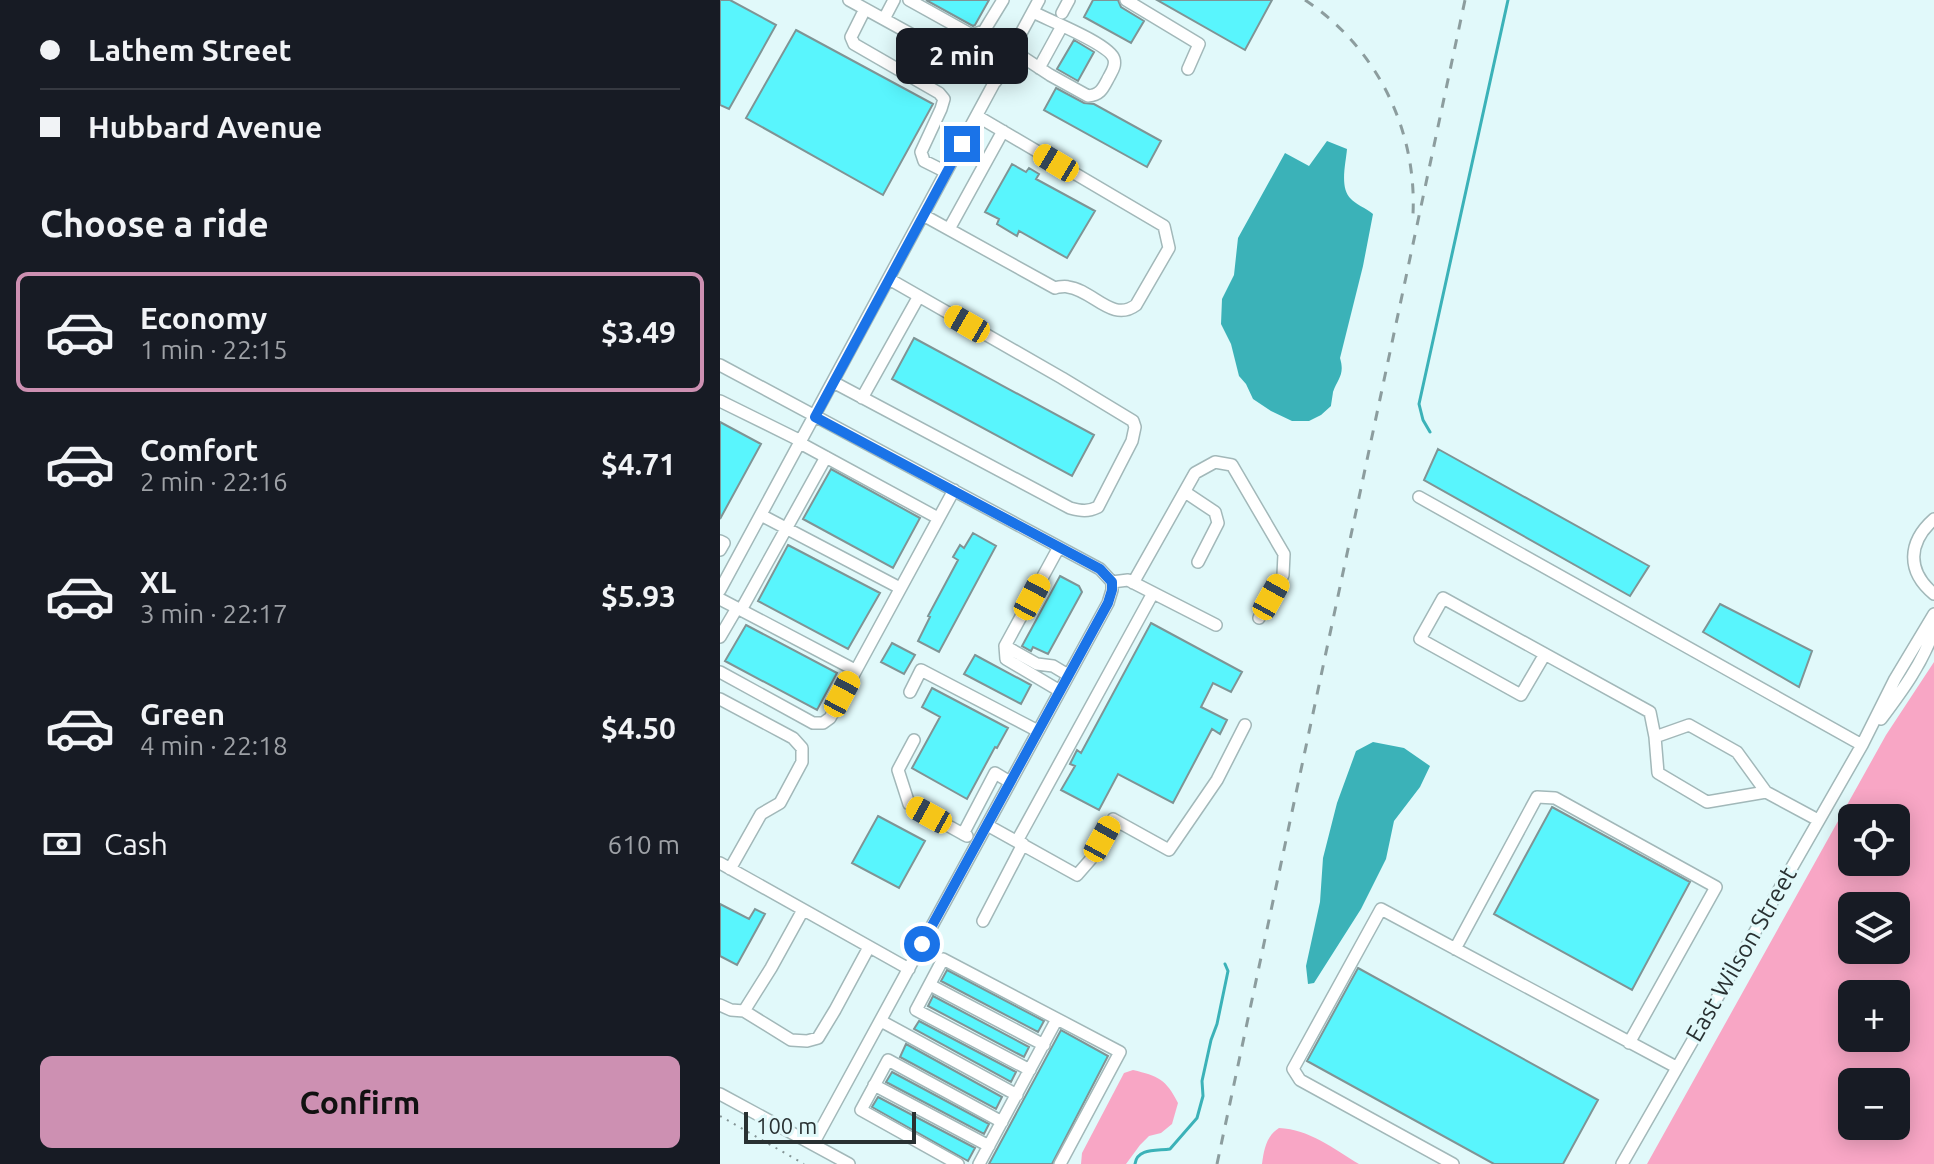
<!DOCTYPE html>
<meta charset="utf-8">
<style>
:root{--surface:#171b24;--page:#20242c;--text:#f1f3f6;--muted:#9ea1a6;--line:#363941;--accent:#cd90b2}
body{margin:0;font-family:Ubuntu,sans-serif;background:var(--page);color:var(--text);height:100vh;display:flex;flex-direction:column;font-size:30px;white-space:nowrap}
*{box-sizing:border-box;margin:0}
p{font-size:26px;color:var(--muted)}
.icon{flex:none;width:44px;height:44px;fill:none;stroke:currentColor;stroke-width:2;stroke-linecap:round;stroke-linejoin:round}
.map{position:relative;flex:1;overflow:hidden}
.drawer{display:flex;flex-direction:column;background:var(--surface);width:720px}
.drawer>*{flex:none}
.guide{display:grid;align-content:center;height:176px;padding:0 40px;background:var(--surface)}
.controls{position:absolute;left:1118px;top:804px;display:grid;gap:16px}
.controls a{display:grid;place-items:center;width:72px;height:72px;border-radius:12px;background:var(--surface);box-shadow:0 4px 20px #0003;font-size:40px}
.scale{position:absolute;left:24px;bottom:20px;width:172px;box-sizing:border-box;padding-left:8px;border:4px solid #293132;border-top:0;font-size:22px;line-height:28px;white-space:nowrap;color:#293132;-webkit-text-stroke:6px #e1f9fa;paint-order:stroke}
.end{position:absolute;width:36px;height:36px;margin:-18px;border:10px solid #1a73e8;background:#fff;box-shadow:0 0 0 4px #fff}
.from{border-radius:50%}
.bubble{position:absolute;height:56px;border-radius:12px;background:var(--surface);box-shadow:0 4px 20px #0003;font-size:26px;font-weight:700;line-height:56px;text-align:center}
.car{position:absolute;width:24px;height:48px;margin:-24px -12px;border-radius:10px;box-shadow:0 0 6px 2px #0007;background:linear-gradient(#f5c518 24%,#345 0 40%,#f5c518 0 76%,#345 0 86%,#f5c518 0)}
.guide b{display:flex;align-items:center;gap:28px;height:76px;font-size:30px}
.guide b+b{border-top:2px solid var(--line)}
.guide i{width:20px;height:20px;background:var(--text)}
ul{padding:0;list-style:none}
li{display:flex;align-items:center;gap:24px;height:120px;margin:0 16px 12px;padding:0 24px;border:4px solid transparent;border-radius:12px}
li div{flex:1}
li b{display:block;font-size:30px}
li em{font-style:normal;font-weight:700}
li.current{border-color:var(--accent)}
li>.icon{width:72px;height:72px;stroke-width:1.5}
h2{padding:0 40px;font-size:36px;line-height:96px}
.pay{display:flex;align-items:center;gap:20px;height:88px;padding:0 40px;font-size:30px}
.pay p{margin-inline-start:auto}
.cta{display:flex;gap:16px;margin-top:auto;padding:16px 40px}
.cta a{flex:1;height:92px;border-radius:12px;background:var(--accent);color:#111;font-size:32px;font-weight:700;line-height:92px;text-align:center}
main{display:flex;flex:1;min-height:0}
.map>svg:first-child{display:block}
.green{fill:#f8a6c5;fill-rule:evenodd}
.water{fill:#3bb2b8}
.lines{fill:none;stroke-linecap:round;stroke-linejoin:round}
.stream{stroke:#3bb2b8;stroke-width:3}
.building{fill:#59f5fd;stroke:#7f9495;stroke-width:2}
.minor-casing{stroke:#a2b8b9;stroke-width:14}
.path{stroke:#839394;stroke-width:2;stroke-dasharray:2 6;stroke-linecap:butt}
.minor{stroke:#fff;stroke-width:11}
.rail{stroke:#8c9d9e;stroke-width:3;stroke-dasharray:10 10;stroke-linecap:butt}
.route{stroke:#1a73e8;stroke-width:10}
.labels{text-anchor:middle;dominant-baseline:central;stroke-width:6;stroke-linejoin:round;paint-order:stroke}
.street-label{font-size:24px;fill:#293132;stroke:#e1f9fa}
</style>
<main>
<section class="drawer">
<div class="guide">
<b><i class="from"></i>Lathem Street</b>
<b><i></i>Hubbard Avenue</b>
</div>
<h2>Choose a ride</h2>
<ul>
<li class="current"><svg class="icon" aria-label="car" viewBox="0 0 24 24"><path d="M5 17H2v-5l4-1 3-4h7l3 4 3 1v5h-3M9 17h6M6 11h13"/><circle cx="7" cy="17" r="2"/><circle cx="17" cy="17" r="2"/></svg><div><b>Economy</b><p>1 min · 22:15</p></div><em>$3.49</em></li>
<li><svg class="icon" aria-label="car" viewBox="0 0 24 24"><path d="M5 17H2v-5l4-1 3-4h7l3 4 3 1v5h-3M9 17h6M6 11h13"/><circle cx="7" cy="17" r="2"/><circle cx="17" cy="17" r="2"/></svg><div><b>Comfort</b><p>2 min · 22:16</p></div><em>$4.71</em></li>
<li><svg class="icon" aria-label="car" viewBox="0 0 24 24"><path d="M5 17H2v-5l4-1 3-4h7l3 4 3 1v5h-3M9 17h6M6 11h13"/><circle cx="7" cy="17" r="2"/><circle cx="17" cy="17" r="2"/></svg><div><b>XL</b><p>3 min · 22:17</p></div><em>$5.93</em></li>
<li><svg class="icon" aria-label="car" viewBox="0 0 24 24"><path d="M5 17H2v-5l4-1 3-4h7l3 4 3 1v5h-3M9 17h6M6 11h13"/><circle cx="7" cy="17" r="2"/><circle cx="17" cy="17" r="2"/></svg><div><b>Green</b><p>4 min · 22:18</p></div><em>$4.50</em></li>
</ul>
<div class="pay"><svg class="icon" aria-label="cash" viewBox="0 0 24 24"><path d="M3 7h18v10H3z"/><circle cx="12" cy="12" r="2"/></svg>Cash<p>610 m</p></div>
<div class="cta"><a>Confirm</a></div>
</section>
<div class="map">
<svg width="1214" height="1164" viewBox="0 0 1214 1164">
<rect width="100%" height="100%" fill="#e1f9fa"/>
<path class="green" d="M1214,662V1164H927L1166,735ZM1176,818V862H1132V818ZM1132,906H1176V950H1132ZM1132,994H1176V1038H1132ZM1132,1082H1176V1126H1132Z
M413,1070C438,1076 446,1079 458,1103L452,1124L441,1133L429,1136L420,1145L406,1164H361L362,1153L404,1073Z
M559,1128C589,1129 614,1149 639,1164H542C544,1150 546,1136 559,1128Z"/>
<path class="water" d="M607,141L627,149C626,163 619,188 631,199C634,203 647,209 653,214L643,266L620,358C625,375 618,378 613,392C613,393 611,405 611,406L601,415L589,421H572L551,411L533,399L526,384L519,376L511,344L501,324L502,299L514,275L518,238L565,153L589,166Z
M653,742L684,748L710,766L700,787L674,821L666,859L641,909L594,983L588,984L586,966L600,902L603,858L617,803L636,751Z"/>
<g class="lines">
<path class="stream" d="M710,432L703,420L699,404L788,0
M415,1164C417,1148 437,1151 450,1149L477,1118L483,1096L482,1081L491,1040L497,1024L508,971L505,964"/>
</g>
<path class="building" d="M0,0H10L56,25L9,109L0,105Z
M206,0H269L255,25L253,26Z
M373,0H398L401,7L424,21L411,43L364,17Z
M437,0H552L525,50Z
M76,30L213,104L163,195L26,118Z
M354,40L374,52L358,81L337,69Z
M336,88L364,103L374,104L441,141L427,167L324,110Z
M292,164L306,172L309,168L319,174L316,179L375,211L347,258L299,231L297,236L277,224L279,219L265,212Z
M194,338L374,435L352,476L172,379Z
M0,422L41,444L0,519Z
M718,449L929,566L910,596L704,480Z
M111,469L200,518L173,568L83,519Z
M253,533L276,546L219,652L198,641L210,617L208,616L238,560L233,557L240,545L244,548Z
M68,545L160,593L128,649L38,601Z
M340,576L359,586L362,592L328,654L313,647L311,651L302,646Z
M1000,604L1092,651L1079,687L983,632Z
M431,623L522,672L511,692L493,683L481,707L507,720L500,734L492,729L453,803L398,774L379,810L341,790L355,766L350,764L357,750L361,753Z
M26,625L117,673L97,710L5,661Z
M172,643L195,655L184,674L161,662Z
M255,655L311,685L301,704L244,674Z
M212,688L288,728L277,748L275,747L247,799L192,768L220,717L202,707Z
M832,807L970,882L912,990L774,914Z
M158,816L205,841L179,888L132,863Z
M0,904L29,919L35,909L45,914L17,965L0,956Z
M638,968L878,1100L843,1164H774L587,1061Z
M227,970L324,1021L318,1032L221,981Z
M213,996L309,1047L304,1057L208,1006Z
M199,1021L296,1072L291,1082L194,1029Z
M341,1030L388,1056L332,1164H269Z
M186,1044L282,1097L276,1109L180,1057Z
M172,1072L269,1124L264,1134L166,1082Z
M158,1097L255,1148L248,1161L152,1107Z"/>
<g class="lines">
<defs>
<path id="minor" d="M129,0L276,81
M189,0L252,35L264,31L283,0
M406,0L479,44L468,69
M145,9L131,37L134,44L219,93L224,99L221,109L201,152L204,161L226,172
M342,13L349,0
M164,19L174,0
M292,50L330,75L368,96C381,95 383,88 389,77C392,71 396,66 394,59C390,44 328,20 313,12
M319,68L342,26
M203,215L335,288C337,287 346,286 348,287C373,290 392,323 416,305L449,248L444,226L257,116
M229,229L283,131
M0,365L380,569L392,582
M113,382L350,508C361,511 368,512 378,507L412,441L415,427L413,421L342,378L169,279
M142,398L199,296
M0,401L81,441
M80,443L218,518
M465,492L495,512L498,523L478,562
M699,497L1142,745
M41,515L180,588
M1214,519C1188,542 1186,571 1214,594
M0,541L4,543L0,550
M339,547L285,646L286,659L340,691
M392,582L408,580L496,625
M413,583L475,473L495,462L512,465L564,554L563,575L539,618
M0,590L319,0
M0,599L135,670
M21,610L106,457
M0,637L17,608
M285,646L317,664L333,666L348,675
M825,654L801,695L700,639L723,598L930,712L935,737
M0,672L93,723H103L110,718L234,490
M190,692L201,670L318,731
M0,699L73,738L82,748V762L60,803L41,814L10,869
M1161,719C1182,691 1202,664 1214,630
M194,740L178,770L189,804L243,834
M1046,792L1017,752L969,725L935,737L938,773L987,802L1046,792L1098,820
M267,825L357,875L371,859L393,819L449,850L497,780L525,725
M247,836L243,834L275,773L290,782
M297,841L433,593
M0,863L189,969
M263,921L303,844
M735,949L817,797L835,798L996,887L909,1043
M210,985L324,1045
M0,1005L11,1010L24,1011L51,968L83,910
M24,1011L71,1040L87,1041L98,1038L115,1010L149,947
M161,1021L297,1095
M310,1070L196,1010L223,959L400,1052L340,1164
M154,1085L269,1146
M0,1094L129,1164
M93,1144L388,603L392,590V582
M238,1164L141,1110L168,1060L282,1122
M259,1164L337,1019
M733,1164L580,1080L573,1069L661,909L956,1067
M902,1164L1142,745L1175,679L1214,614"/>
</defs>
<use href="#minor" class="minor-casing"/>
<path class="path" d="M0,1116L84,1164"/>
<use href="#minor" class="minor"/>
<path class="rail" d="M585,0C656,47 697,129 693,214
M497,1164L745,0"/>
</g>
<g class="lines">
<path class="route" d="M202,944L388,603L392,590V582L380,569L95,417L242,144"/>
</g>
<g class="labels">
<g class="street-label">
<text transform="translate(1021 954) rotate(-60)">East Wilson Street</text>
</g>
</g>
</svg>
<div class="controls">
<a><svg class="icon" aria-label="locate" viewBox="0 0 24 24"><circle cx="12" cy="12" r="6"/><path d="M12 2v4M12 18v4M2 12h4M18 12h4"/></svg></a>
<a><svg class="icon" aria-label="layers" viewBox="0 0 24 24"><path d="M12 4l9 5-9 5-9-5zM3 14l9 5 9-5"/></svg></a>
<a>+</a>
<a>−</a>
</div>
<div class="scale">100 m</div>
<i class="end from" style="left:202px;top:944px"></i>
<i class="end" style="left:242px;top:144px"></i>
<div class="bubble" style="left:176px;top:28px;width:132px">2 min</div>
<i class="car" style="left:336px;top:163px;rotate:301deg"></i>
<i class="car" style="left:247px;top:324px;rotate:300deg"></i>
<i class="car" style="left:312px;top:597px;rotate:28deg"></i>
<i class="car" style="left:551px;top:597px;rotate:29deg"></i>
<i class="car" style="left:122px;top:694px;rotate:28deg"></i>
<i class="car" style="left:209px;top:815px;rotate:299deg"></i>
<i class="car" style="left:382px;top:839px;rotate:29deg"></i>
</div>
</main>
